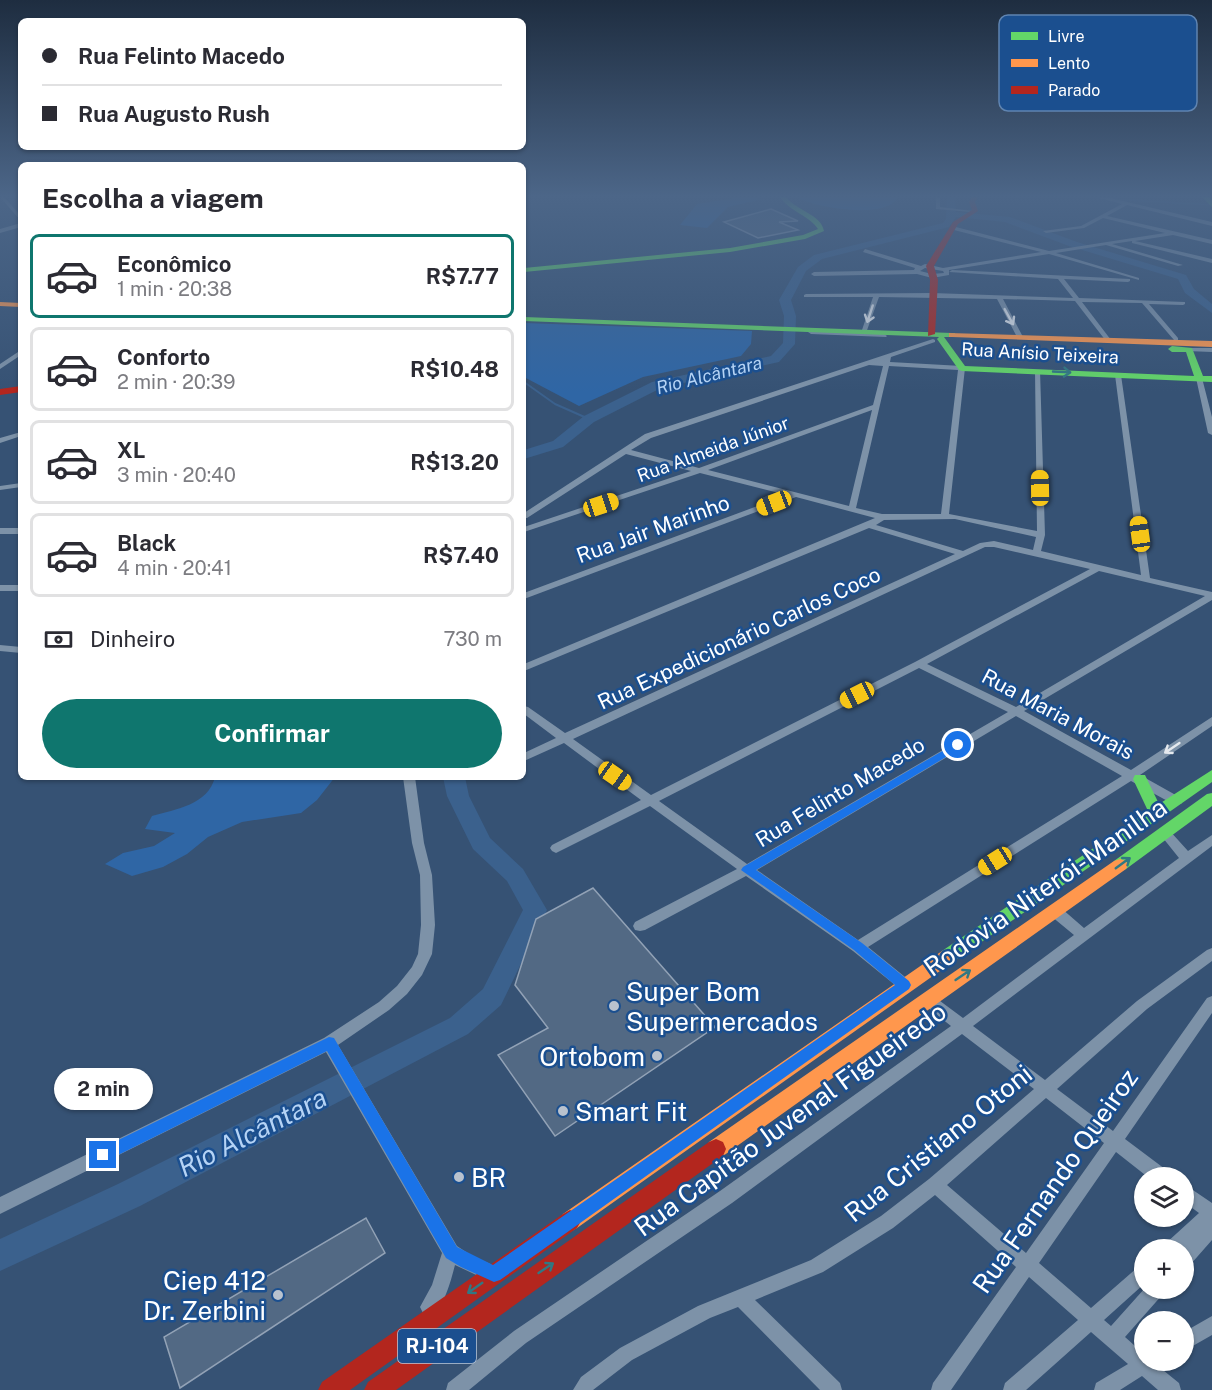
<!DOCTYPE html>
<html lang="pt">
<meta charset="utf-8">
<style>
:root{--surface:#fff;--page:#f7f7f7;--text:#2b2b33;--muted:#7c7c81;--line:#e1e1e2;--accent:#0f766e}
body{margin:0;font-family:"Public Sans",sans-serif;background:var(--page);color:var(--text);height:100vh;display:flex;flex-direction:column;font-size:22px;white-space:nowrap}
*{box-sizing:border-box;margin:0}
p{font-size:20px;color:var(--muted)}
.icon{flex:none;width:33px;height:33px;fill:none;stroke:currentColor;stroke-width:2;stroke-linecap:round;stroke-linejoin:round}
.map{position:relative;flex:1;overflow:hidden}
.side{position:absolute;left:18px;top:162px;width:508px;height:618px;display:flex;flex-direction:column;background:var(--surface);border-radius:9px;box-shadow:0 2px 4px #0004}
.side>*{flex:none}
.guide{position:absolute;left:18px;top:18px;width:508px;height:132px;border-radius:9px;box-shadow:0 2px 4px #0004;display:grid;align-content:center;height:132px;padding:0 24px;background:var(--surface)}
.controls{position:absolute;left:1134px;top:1167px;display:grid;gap:12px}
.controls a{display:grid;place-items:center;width:60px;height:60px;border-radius:50%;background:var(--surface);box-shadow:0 2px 4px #0004;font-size:30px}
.end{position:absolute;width:27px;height:27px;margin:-14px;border:8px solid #1a73e8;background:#fff;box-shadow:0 0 0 3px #fff}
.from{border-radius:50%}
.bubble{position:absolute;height:42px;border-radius:21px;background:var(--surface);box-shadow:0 2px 4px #0004;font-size:20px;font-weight:700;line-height:42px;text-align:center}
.car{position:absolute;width:18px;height:36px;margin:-18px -9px;border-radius:8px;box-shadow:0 0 4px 2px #0007;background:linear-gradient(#f5c518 24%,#345 0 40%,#f5c518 0 76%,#345 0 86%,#f5c518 0)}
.guide b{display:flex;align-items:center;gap:21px;height:57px;font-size:22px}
.guide b+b{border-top:2px solid var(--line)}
.guide i{width:15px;height:15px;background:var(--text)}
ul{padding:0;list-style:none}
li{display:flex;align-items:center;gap:18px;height:84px;margin:0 12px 9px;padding:0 12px;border:3px solid var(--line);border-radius:9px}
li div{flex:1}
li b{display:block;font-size:22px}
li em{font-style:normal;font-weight:700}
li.active{border-color:var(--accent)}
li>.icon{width:54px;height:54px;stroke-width:1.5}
h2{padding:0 24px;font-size:27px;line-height:72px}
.pay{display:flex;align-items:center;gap:15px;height:66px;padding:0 24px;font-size:22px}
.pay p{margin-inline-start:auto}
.action{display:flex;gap:12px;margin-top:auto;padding:12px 24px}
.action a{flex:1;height:69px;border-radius:36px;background:var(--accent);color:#fff;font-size:24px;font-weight:700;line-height:69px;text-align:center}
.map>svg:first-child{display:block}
.green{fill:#2f66a5}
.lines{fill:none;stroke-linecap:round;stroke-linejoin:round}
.stream-far1{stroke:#3b618d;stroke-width:1.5}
.stream{stroke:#3b618d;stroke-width:2}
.river{fill:#3b618d;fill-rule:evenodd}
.building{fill:#526984;stroke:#92a2b6;stroke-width:1.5}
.street{fill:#7d92a8;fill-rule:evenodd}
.fast{fill:#63d668;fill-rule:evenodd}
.slow{fill:#ff974d;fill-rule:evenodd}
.jam{fill:#b3261e;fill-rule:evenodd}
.oneway{stroke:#e5e9ee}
.oneway2{stroke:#317883}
.route{fill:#1a73e8}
.poi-dot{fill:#b9c2ce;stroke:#1b4f8f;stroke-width:2}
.labels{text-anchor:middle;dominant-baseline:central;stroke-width:5;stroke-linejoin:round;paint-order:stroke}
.far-street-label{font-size:18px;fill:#fff;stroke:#1b4f8f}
.far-water-label{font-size:18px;font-style:italic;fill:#b5d3f5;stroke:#1b4f8f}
.shield{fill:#1b4f8f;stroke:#bbcadd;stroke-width:1.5}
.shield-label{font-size:20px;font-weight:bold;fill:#fff}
.street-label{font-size:21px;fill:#fff;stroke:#1b4f8f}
.near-street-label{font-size:26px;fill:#fff;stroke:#1b4f8f}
.near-poi-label{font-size:26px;fill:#fff;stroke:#1b4f8f;text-anchor:start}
.near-water-label{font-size:27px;font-style:italic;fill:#b5d3f5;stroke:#1b4f8f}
.key{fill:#1b4f8f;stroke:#5f84b1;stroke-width:1.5}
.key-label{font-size:16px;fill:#fff}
</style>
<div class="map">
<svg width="1212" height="1390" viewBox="0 0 1212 1390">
<rect width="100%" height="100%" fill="#365274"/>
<path class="green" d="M743,197L762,199L728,207L707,228L680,225L697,204Z
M797,197H898C888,220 814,208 797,197Z
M524,323L752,331L751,344L741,356L643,377L579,406L524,377Z
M215,777H335L317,800L301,813L242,822L208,837L187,854L163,867L132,876L105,864L123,853L154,846L175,833L145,829L152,816C176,809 208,805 215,777Z"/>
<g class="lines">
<path class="stream-far1" d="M1086,197L1102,198
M1112,199L1212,205"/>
<path class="stream" d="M524,382L555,404L589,419"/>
<path class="river" d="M947,197H955L956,212L1010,217L1077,242L1186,275L1194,289L1212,304V313L1185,293L1178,279L1069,246L1005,222L956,217L949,227L822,259L806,271L791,300L796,316L795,344L779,362L661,388L594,422L563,447L524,459V450L553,441L584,416L652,382L771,356L783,343L784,316L779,300L798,267L814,255L943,223L946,219Z
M443,777H465L469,796L490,838L523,869L547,910L501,1005L468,1034L140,1206L0,1271V1239L118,1184L450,1018L483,989L523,910L507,881L473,849L447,796Z"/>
</g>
<path class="building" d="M771,209L798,221L779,222L798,230L758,238L724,222Z
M593,888L715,1027L555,1136L498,1055L548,1028L515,985L536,919Z
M366,1218L385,1253L180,1388L164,1337Z"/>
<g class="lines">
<path class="street" d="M0,197H4L21,216V221Z
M936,197H940V207L973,211L971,212L936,209Z
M1096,197H1106L1212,222V226L1127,205L1107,216L1212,240V244L1173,235L1135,241L1212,259V263L1132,243V241L1112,244L1183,265L1178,266L1106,245L1056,253L1139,278V280L1049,254L949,270V272L952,270L1130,279V281L1128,282L1064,279L1079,298L1185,302V304L1183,305L1149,304L1178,338V340H1174L1142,303L1082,302L1111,340L1108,342L1106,341L1075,301L1003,299L1023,337L1020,339L1017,337L997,299L879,297L866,333L884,334L887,336L886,337L811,334L808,332L811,330L861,333L873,297H804V295L806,294L932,293L1073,298L1058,279L949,272V275L932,278L917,274L814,276L811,274L814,272L914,270L915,268L863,252L865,249L921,266L925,264L943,268L1041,252L950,229L952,226L1049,251L1165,233L1103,218L1084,228L1046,233L1043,231L1081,226L1122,204ZM925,268L943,271L944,273L932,274L920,271Z
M21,223V227L0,233V229Z
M933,339L935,340V342L891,357L890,362L962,366L965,368L949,514L1037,531L1035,371L1040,370L1045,535L1041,551L1141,575L1115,375L1118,373L1121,375L1150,578L1212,592V600L1024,711L1131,770L1212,717V726L1140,775L1181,798L1183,801L1181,804H1173L1131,781L868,947L910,981L912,985L910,989L905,991L900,989L853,951L746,876L645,930L640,931L635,930L633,926L635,922L737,869L650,806L556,853L552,851L550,848L552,845L641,800L564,743L524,761V753L556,738L524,714V706L528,707L565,733L955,554L869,528L524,671V664L875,518L796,497L524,599V593L787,495L700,473L524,532V527L691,471L626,454L527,518H524V513L645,434ZM869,365L883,366L873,405L699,468L631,450L651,438ZM889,366L958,370L941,514H882L856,508ZM872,410L849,506L708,470ZM955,519L1036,537L1033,550L994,541L980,543L963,551L876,525L884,520ZM985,547H994L1090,569L915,662L651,795L573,739ZM1099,571L1205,596L1016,707L927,664ZM919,668L1008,712L747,864L659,801ZM1016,716L1122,776L858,940L757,870Z
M1189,348H1212V352L1187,351L1186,350Z
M21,350V355L0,369V364Z
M1199,376L1202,378L1212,417V435L1208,433L1196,378Z
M21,432V436L0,443V438Z
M21,483V487L0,490V486Z
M0,528H21V534H0Z
M0,585H21V591H0Z
M0,645L21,647V653L0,651Z
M403,777H415L424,843L432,875L435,925L432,954L422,975L407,994L389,1010L338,1045L457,1246L472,1256L495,1266L498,1272L495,1278L489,1281L455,1265C451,1280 444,1310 429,1316L423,1313L420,1307L432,1285L442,1253L326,1052L0,1214V1197L324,1038L379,1002L397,986L412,967L418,954L421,925L420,875L412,843Z
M1165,829L1169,830L1188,851L1212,835V846L973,1026L1045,1080L1137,1001L1207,950L1212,948V961L1147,1009L1057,1089L1113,1131L1207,998L1212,996V1013L1125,1139L1169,1172L1171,1178H1149L1116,1152L1039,1263L1091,1308L1138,1267L1144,1265V1284L1104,1320L1111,1326L1145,1288H1165L1163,1294L1125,1337L1144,1354V1360H1161L1158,1366L1179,1383L1181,1390H1158L1142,1376L1120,1390H1094L1096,1383L1128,1364L1091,1332L1026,1390H1003L1005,1383L1078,1320L1029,1277L951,1390H931L933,1383L1016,1267L935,1195L893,1228L823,1272L755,1300L840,1383L842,1390H820L738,1307L710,1318L632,1360L593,1390H573L581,1377L620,1348L698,1306L811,1260L881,1216L929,1179L1034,1089L962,1034L732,1203L526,1343L469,1390H446L448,1383L514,1331L720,1191L951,1026L922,1003L920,999L922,995L927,993L932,995L963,1018L1074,935L1051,916L1050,912L1051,908L1056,907L1061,908L1084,928L1179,858L1159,833L1161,830ZM1046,1098L1104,1143L1026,1253L947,1185Z
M1184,1184L1212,1203V1240L1190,1265L1184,1267V1250H1163L1165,1244L1199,1213L1184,1202Z
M1212,1316V1335L1184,1351V1332Z"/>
<path class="fast" d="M780,197H786C797,211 821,214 824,231L805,239L730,252L524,272V268L730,248L803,235L818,229C809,215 790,212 780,197Z
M1202,197H1209L1212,201V207Z
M524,317L952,333H955V337H944L965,366L1194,376L1186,352H1172L1168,349L1172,346L1192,348L1203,376H1212V382L962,371L959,370L937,339L939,337L524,321Z
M1212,770V782L1165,815L1162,819L1157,820L954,961L948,963L942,961L939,956L942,951L1148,811L1133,779L1135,775H1145L1159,804Z
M1212,793V806L1126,869L1120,871L1114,869L1112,865L1114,861L1207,794Z"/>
<path class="slow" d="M0,302L21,303V307L0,306Z
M949,333L1212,341V347L952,337H949Z
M1120,859L1126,861L1128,865L1126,869L723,1156L716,1159L709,1156L706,1149L709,1142L1114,861Z
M948,949L954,951L957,956L954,961L577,1228L570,1232L563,1228L559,1221L563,1214L942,951Z"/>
<path class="jam" d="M972,197H978L975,202L978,211L958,224L934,266L938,280L935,334L928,336L930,280L926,266L953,222L972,210L969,202Z
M21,386V392L0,395V389Z
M716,1139L723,1142L726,1149L723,1156L396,1390H364L368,1382L709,1142Z
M570,1210L577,1214L581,1221L577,1228L350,1390H318L322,1382L563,1214Z"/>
</g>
<defs><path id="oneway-shaft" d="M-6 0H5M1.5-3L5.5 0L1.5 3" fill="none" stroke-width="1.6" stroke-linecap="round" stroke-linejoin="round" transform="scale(1.5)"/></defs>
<g class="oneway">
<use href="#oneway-shaft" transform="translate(870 314) rotate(108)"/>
<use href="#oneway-shaft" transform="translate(1009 317) rotate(61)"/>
<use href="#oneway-shaft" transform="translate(1172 748) rotate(146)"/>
</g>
<g class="oneway2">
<use href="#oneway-shaft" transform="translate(1062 372) rotate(3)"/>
<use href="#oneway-shaft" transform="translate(1123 863) rotate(-36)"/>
<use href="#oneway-shaft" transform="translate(963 975) rotate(-34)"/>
<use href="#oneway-shaft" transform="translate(546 1268) rotate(-34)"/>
<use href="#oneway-shaft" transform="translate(475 1288) rotate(145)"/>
</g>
<linearGradient id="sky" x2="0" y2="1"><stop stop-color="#1e2d40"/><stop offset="0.5" stop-color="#4c6688"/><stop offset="1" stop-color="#4c6688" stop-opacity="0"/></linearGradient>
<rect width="1212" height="392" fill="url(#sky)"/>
<path class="route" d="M958,742L961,743V748L756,870L862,943L909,981L911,985L909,989L500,1280L494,1282L461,1267L446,1258L327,1051L108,1160L103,1162L98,1160L96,1155L98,1150L329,1037L334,1038L457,1247L493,1265L895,985L854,950L741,870L743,867Z"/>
<g class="poi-dot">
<circle cx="614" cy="1006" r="6"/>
<circle cx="657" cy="1056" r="6"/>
<circle cx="563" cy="1111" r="6"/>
<circle cx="459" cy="1177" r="6"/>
<circle cx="278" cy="1295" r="6"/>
</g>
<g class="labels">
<g class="far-street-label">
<text transform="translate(1040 353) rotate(3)">Rua Anísio Teixeira</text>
<text transform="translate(713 449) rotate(-20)">Rua Almeida Júnior</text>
</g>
<g class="far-water-label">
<text transform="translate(709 375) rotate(-14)">Rio Alcântara</text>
</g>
<rect class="shield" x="398" y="1329" width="78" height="34" rx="4.5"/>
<g class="shield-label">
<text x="437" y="1346">RJ-104</text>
</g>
<g class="street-label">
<text transform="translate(653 529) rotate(-20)">Rua Jair Marinho</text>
<text transform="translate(739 638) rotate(-25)">Rua Expedicionário Carlos Coco</text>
<text transform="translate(1058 714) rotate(28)">Rua Maria Morais</text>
<text transform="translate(840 792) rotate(-31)">Rua Felinto Macedo</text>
</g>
<g class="near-street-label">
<text transform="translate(1045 887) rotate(-35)">Rodovia Niterói-Manilha</text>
<text transform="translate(790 1119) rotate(-36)">Rua Capitão Juvenal Figueiredo</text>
<text transform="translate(938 1143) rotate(-39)">Rua Cristiano Otoni</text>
<text transform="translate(1055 1181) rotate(-55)">Rua Fernando Queiroz</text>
</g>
<g class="near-poi-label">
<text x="626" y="991">Super Bom<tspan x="626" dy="30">Supermercados</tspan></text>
<text x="645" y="1056" text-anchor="end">Ortobom</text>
<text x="575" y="1111">Smart Fit</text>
<text x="471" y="1177">BR</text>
<text x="266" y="1280" text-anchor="end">Ciep 412<tspan x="266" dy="30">Dr. Zerbini</tspan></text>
</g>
<g class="near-water-label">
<text transform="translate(252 1132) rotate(-27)">Rio Alcântara</text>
</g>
</g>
<rect x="999" y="15" width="198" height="96" rx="9" class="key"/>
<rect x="1011" y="32" width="27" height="8" fill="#63d668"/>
<rect x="1011" y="59" width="27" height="8" fill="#ff974d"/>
<rect x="1011" y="86" width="27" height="8" fill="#b3261e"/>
<g class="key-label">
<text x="1048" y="42">Livre</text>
<text x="1048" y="69">Lento</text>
<text x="1048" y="96">Parado</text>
</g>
</svg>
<div class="controls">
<a><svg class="icon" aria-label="layers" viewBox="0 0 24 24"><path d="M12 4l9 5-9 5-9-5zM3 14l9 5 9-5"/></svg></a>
<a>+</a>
<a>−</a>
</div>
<i class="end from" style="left:958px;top:745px"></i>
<i class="end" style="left:103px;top:1155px"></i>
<div class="bubble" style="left:54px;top:1068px;width:99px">2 min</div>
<i class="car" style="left:1040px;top:488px;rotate:359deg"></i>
<i class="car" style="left:774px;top:503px;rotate:249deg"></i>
<i class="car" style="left:601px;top:505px;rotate:72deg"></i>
<i class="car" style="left:1140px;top:534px;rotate:352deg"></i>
<i class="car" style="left:857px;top:695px;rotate:243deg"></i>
<i class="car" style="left:615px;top:776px;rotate:125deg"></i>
<i class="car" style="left:995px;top:861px;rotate:238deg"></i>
<div class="guide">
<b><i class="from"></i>Rua Felinto Macedo</b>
<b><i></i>Rua Augusto Rush</b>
</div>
<section class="side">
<h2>Escolha a viagem</h2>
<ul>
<li class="active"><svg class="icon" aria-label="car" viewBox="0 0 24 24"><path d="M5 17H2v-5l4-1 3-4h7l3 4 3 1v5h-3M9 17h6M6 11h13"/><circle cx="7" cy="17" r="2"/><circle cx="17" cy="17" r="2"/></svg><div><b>Econômico</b><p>1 min · 20:38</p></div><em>R$7.77</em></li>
<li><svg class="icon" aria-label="car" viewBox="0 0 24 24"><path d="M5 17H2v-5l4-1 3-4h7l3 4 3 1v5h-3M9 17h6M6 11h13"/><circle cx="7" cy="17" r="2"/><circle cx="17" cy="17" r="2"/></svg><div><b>Conforto</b><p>2 min · 20:39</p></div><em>R$10.48</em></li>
<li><svg class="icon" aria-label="car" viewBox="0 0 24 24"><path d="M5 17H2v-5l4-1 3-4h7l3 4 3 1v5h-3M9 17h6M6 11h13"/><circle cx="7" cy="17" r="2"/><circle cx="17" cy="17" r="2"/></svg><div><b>XL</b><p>3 min · 20:40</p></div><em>R$13.20</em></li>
<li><svg class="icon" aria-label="car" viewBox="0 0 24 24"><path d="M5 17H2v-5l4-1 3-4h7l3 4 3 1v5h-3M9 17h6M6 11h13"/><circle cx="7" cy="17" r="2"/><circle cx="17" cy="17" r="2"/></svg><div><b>Black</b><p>4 min · 20:41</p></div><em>R$7.40</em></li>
</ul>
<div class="pay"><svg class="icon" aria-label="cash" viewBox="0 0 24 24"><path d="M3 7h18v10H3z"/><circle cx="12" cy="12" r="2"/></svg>Dinheiro<p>730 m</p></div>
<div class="action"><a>Confirmar</a></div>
</section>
</div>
